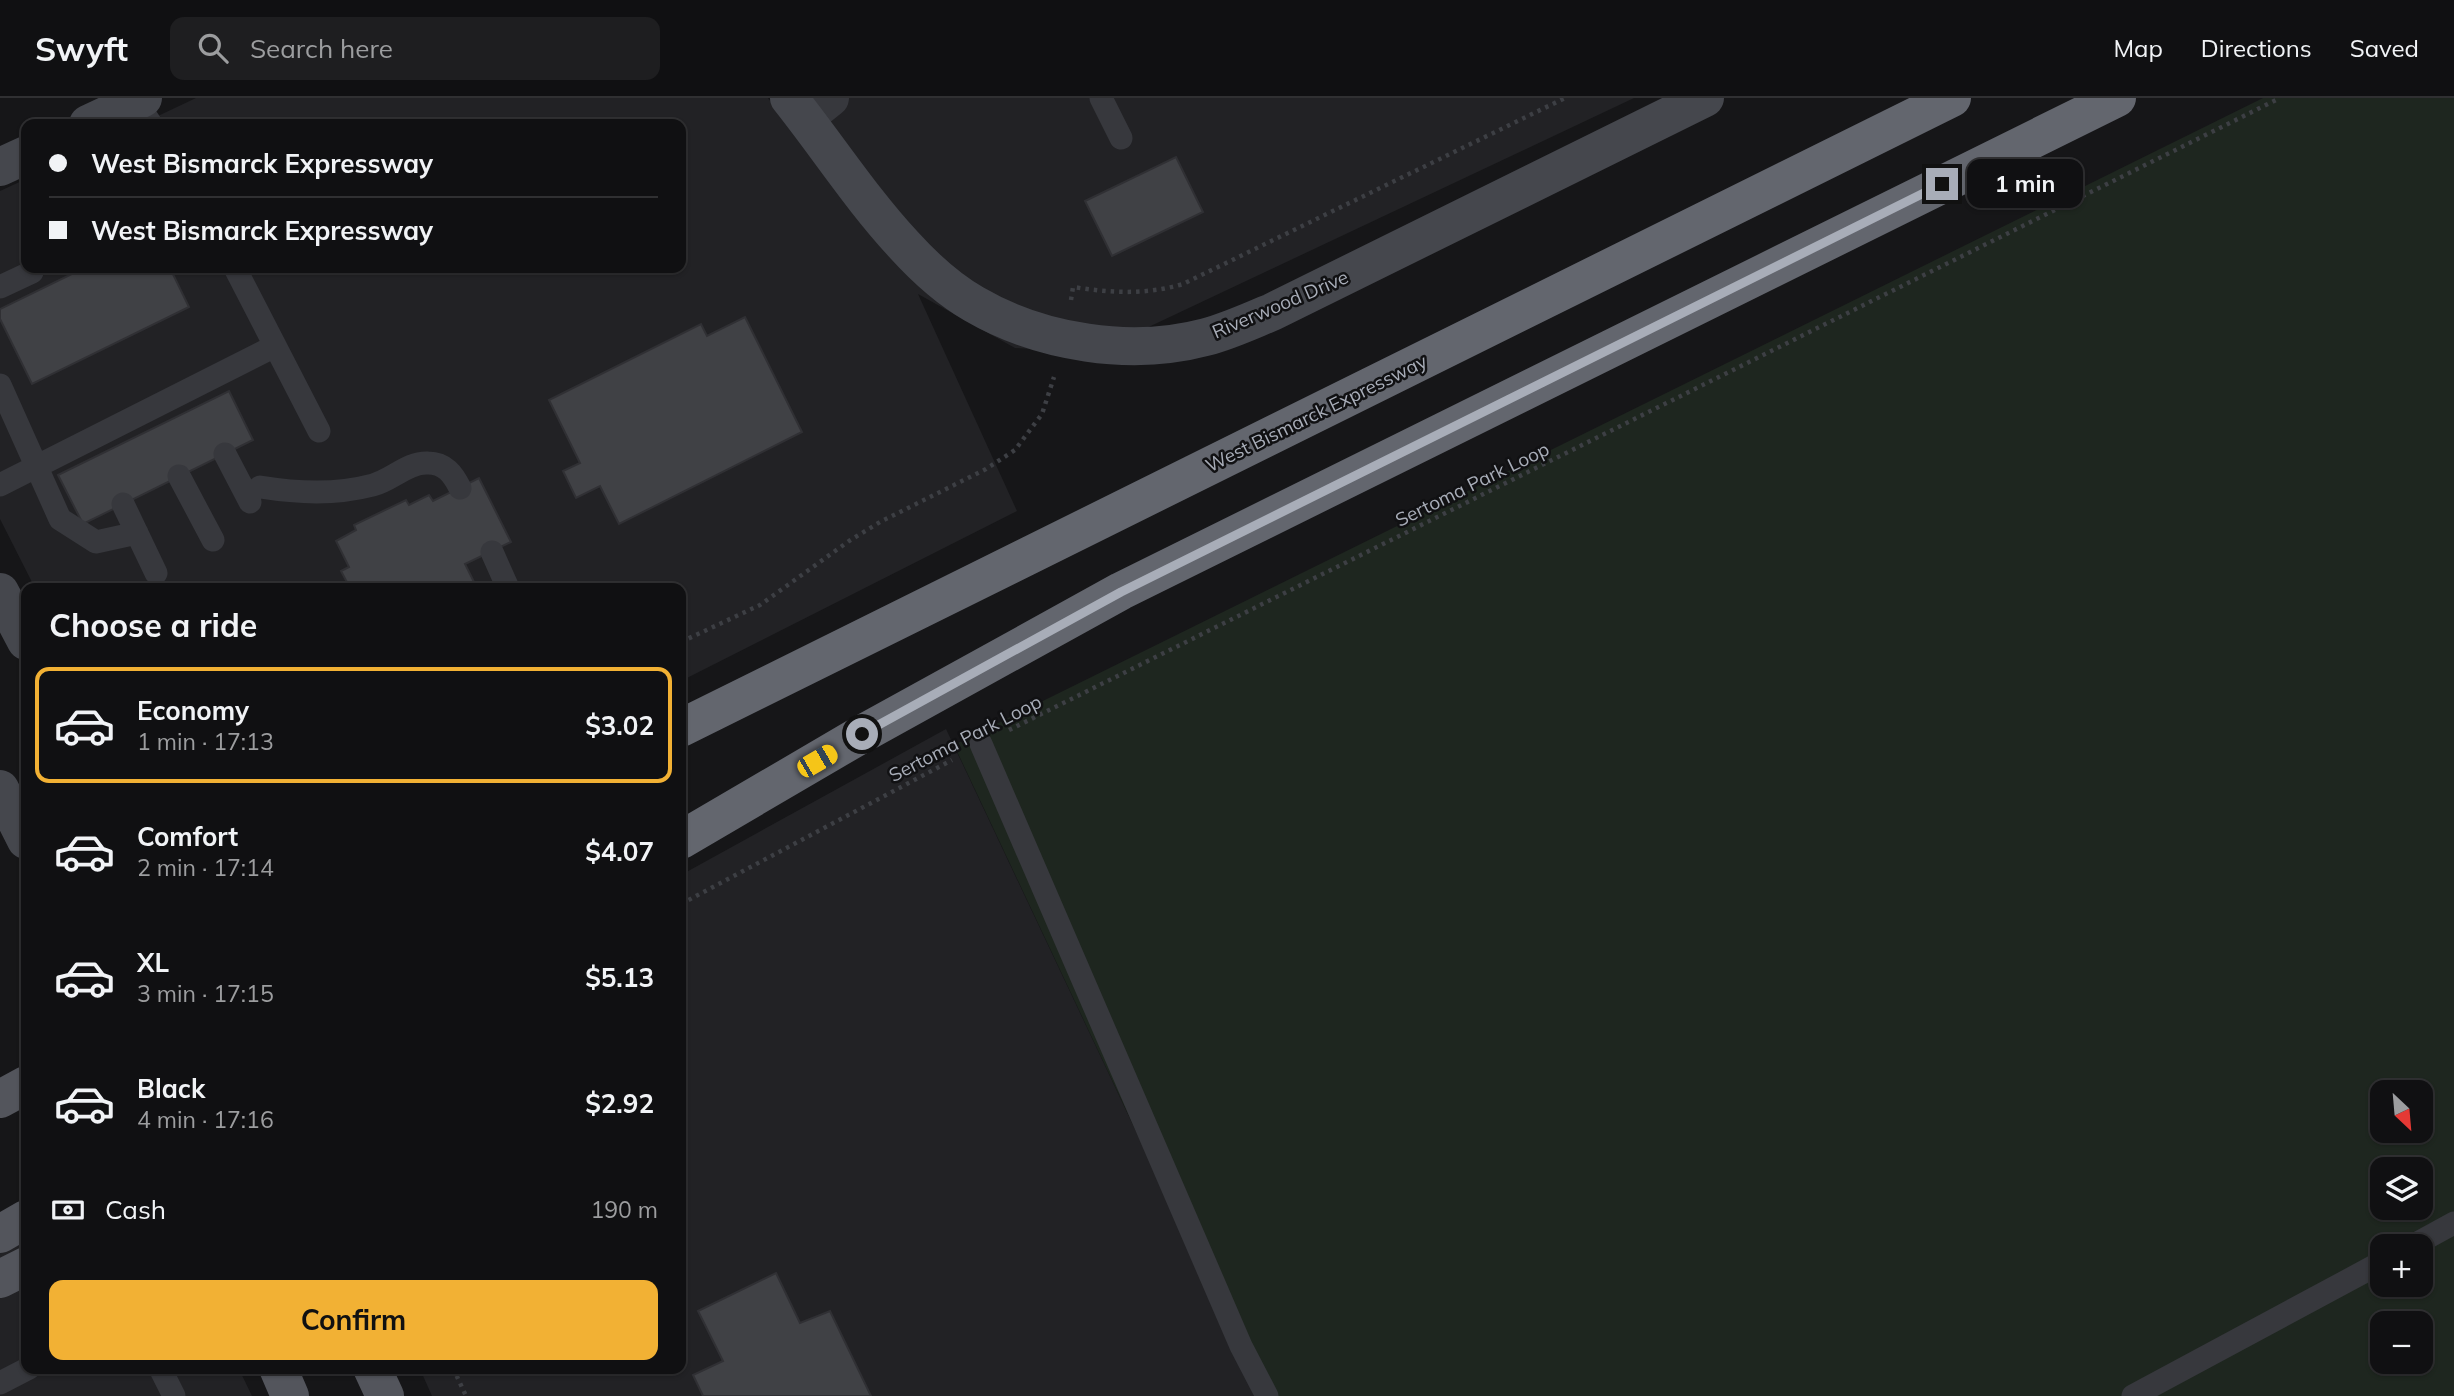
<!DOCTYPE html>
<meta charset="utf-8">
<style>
:root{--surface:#101012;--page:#1e1e20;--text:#f1f3f6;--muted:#9c9d9f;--line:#303032;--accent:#f2b134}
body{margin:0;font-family:Mulish,sans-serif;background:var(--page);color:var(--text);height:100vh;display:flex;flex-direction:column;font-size:26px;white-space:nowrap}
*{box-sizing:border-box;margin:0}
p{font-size:23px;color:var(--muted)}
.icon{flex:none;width:38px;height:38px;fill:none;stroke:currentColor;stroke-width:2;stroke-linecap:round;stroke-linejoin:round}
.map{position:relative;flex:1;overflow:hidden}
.sheet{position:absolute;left:21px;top:485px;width:665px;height:791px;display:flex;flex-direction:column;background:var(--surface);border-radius:14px;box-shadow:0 2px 5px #0004,0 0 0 2px var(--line)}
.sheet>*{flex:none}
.guide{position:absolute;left:21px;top:21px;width:665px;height:154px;border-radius:14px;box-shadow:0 2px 5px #0004,0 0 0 2px var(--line);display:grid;align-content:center;height:154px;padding:0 28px;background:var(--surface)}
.needle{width:46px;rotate:154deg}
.fabs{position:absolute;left:2370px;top:982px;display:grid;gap:14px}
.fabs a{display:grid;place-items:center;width:63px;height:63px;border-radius:14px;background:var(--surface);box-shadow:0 2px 5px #0004,0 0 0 2px var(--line);font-size:35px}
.end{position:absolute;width:32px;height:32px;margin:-16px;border:9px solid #a8adb8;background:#111;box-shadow:0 0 0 4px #111}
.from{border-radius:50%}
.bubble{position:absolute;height:49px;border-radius:14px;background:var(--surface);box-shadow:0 2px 5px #0004,0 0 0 2px var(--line);font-size:23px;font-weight:700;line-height:49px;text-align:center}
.car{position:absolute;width:21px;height:42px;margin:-21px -10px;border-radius:9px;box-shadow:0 0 5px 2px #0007;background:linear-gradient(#f5c518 24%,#345 0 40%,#f5c518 0 76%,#345 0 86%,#f5c518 0)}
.guide b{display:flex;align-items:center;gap:24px;height:66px;font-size:26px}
.guide b+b{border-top:2px solid var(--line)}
.guide i{width:18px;height:18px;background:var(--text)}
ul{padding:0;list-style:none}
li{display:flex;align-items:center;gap:21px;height:116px;margin:0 14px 10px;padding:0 14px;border:4px solid transparent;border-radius:14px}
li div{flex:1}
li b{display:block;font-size:26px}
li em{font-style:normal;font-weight:700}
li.selected{border-color:var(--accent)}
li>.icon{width:63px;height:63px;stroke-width:1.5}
h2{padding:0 28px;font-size:32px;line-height:84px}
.pay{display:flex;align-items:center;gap:18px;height:77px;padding:0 28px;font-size:26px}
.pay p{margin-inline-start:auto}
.cta{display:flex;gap:14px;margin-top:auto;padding:14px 28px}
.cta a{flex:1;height:80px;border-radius:14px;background:var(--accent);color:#111;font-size:28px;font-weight:700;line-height:80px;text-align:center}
header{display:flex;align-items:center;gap:42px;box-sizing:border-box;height:98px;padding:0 35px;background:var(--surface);border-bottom:2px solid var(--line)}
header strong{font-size:33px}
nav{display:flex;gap:38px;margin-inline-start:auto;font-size:24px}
.search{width:490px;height:63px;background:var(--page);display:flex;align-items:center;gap:18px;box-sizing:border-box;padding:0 24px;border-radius:14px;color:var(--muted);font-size:26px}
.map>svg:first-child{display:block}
.built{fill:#222225}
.green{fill:#1e261f;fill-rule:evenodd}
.building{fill:#404145;stroke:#303034;stroke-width:2}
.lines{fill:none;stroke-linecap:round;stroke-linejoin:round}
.path{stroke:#3d3f44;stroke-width:4.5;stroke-dasharray:3.5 5;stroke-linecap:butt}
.lane{stroke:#37383d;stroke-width:23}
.street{stroke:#37383d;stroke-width:38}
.secondary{stroke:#45474d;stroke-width:38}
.primary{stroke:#53555c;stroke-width:38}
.highway{stroke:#63666e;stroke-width:38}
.route{stroke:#a8adb8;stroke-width:9}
.labels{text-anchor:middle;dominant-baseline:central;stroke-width:5;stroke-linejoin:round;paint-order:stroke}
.street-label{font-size:19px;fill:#a8adb8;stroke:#111113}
</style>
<header>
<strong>Swyft</strong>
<div class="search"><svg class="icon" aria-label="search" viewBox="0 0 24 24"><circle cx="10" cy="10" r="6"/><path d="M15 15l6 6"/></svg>Search here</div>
<nav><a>Map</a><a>Directions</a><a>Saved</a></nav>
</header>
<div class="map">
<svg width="2454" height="1298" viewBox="0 0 2454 1298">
<rect width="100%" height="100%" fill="#161618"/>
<path class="built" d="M196,0H768L797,39L842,0H1634L1138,234L1049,252L1015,250L918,196L1017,413L681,583V490H35L0,421V93L26,81V170H681V26H141Z
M946,631L1261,1298H432L420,1271L681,1270V777Z
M26,1141V1270L239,1271L252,1298H0V1155Z"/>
<path class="green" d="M2263,0H2454V1298H1261L954,647ZM2382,994H2420V1032H2382ZM2382,1071H2420V1110H2382ZM2382,1148H2420V1186H2382ZM2382,1225H2420V1264H2382Z"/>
<path class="building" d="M1176,59L1203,114L1112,158L1085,103Z
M84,170H170L189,209L32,286L0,221V211Z
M745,219L802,334L619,426L600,388L576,400L563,373L580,365L549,302L701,226L707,238Z
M229,293L253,342L83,426L58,377Z
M479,380L511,444L465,466L477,490H350L341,473L349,469L336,443L356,432L354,427L406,402L409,407L429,397L433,403Z
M776,1175L800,1225L830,1213L871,1298H703L693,1277L723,1263L698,1213Z"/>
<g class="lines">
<path class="path" d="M1071,202L1073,189C1111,195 1146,197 1183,186L1565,0
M681,544L760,507L849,443L880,424L986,371L1015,352L1042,316L1054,279
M1009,632L2280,0
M681,806L952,662
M453,1270L466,1298"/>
<path class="lane" d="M134,0L151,26
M1101,0L1121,40
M235,170L319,333
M0,189L32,174
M0,287L60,421L96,444L137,435
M225,356L250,404
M179,378L213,442
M0,387L275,248
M260,389C298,395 335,397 373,387C392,382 408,364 428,365C445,365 453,376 460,390
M123,406L156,475
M492,454L508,490
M981,646L1241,1248L1267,1298
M2412,1148L2454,1125
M160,1270L174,1298
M0,1285L29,1270
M2133,1298L2382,1164"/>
<path class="street" d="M805,20L830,0"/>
<path class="secondary" d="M789,0C828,49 862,102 904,147C924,169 948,191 974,206C1041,245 1131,259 1206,239C1229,233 1250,223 1272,214L1705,0
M88,26L143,0
M0,69L26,57
M0,494L26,543
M0,691L26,742"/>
<path class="primary" d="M0,1001L26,987
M0,1136L26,1121
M0,1181L26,1168
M278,1270L290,1298
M372,1270L385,1298"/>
<path class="highway" d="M681,630L1952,0
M681,742L862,636L1121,493L2117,0"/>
</g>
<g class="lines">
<path class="route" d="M862,636L1121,494L1942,86"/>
</g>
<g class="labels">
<g class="street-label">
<text transform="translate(1280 206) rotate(-23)">Riverwood Drive</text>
<text transform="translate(1316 315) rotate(-26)">West Bismarck Expressway</text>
<text transform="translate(1472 386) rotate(-26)">Sertoma Park Loop</text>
<text transform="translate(965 640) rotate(-27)">Sertoma Park Loop</text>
</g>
</g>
</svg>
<div class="fabs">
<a><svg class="needle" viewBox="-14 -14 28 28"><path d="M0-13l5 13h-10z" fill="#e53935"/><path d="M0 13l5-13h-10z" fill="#9c9d9f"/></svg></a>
<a><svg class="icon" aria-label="layers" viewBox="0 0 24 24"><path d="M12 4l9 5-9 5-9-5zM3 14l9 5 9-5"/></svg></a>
<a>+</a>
<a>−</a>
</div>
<i class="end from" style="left:862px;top:636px"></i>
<i class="end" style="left:1942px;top:86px"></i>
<div class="bubble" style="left:1967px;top:61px;width:116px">1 min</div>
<i class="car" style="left:817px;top:663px;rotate:60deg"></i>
<div class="guide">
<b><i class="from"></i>West Bismarck Expressway</b>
<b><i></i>West Bismarck Expressway</b>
</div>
<section class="sheet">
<h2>Choose a ride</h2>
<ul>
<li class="selected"><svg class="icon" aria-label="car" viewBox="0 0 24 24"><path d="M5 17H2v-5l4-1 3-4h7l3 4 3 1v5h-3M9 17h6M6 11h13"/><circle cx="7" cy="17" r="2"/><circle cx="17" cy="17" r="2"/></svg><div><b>Economy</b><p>1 min · 17:13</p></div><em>$3.02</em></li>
<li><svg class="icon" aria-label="car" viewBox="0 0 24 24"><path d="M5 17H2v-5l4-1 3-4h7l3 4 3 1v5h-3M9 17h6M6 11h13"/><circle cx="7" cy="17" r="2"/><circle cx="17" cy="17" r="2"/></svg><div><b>Comfort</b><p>2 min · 17:14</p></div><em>$4.07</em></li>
<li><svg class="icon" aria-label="car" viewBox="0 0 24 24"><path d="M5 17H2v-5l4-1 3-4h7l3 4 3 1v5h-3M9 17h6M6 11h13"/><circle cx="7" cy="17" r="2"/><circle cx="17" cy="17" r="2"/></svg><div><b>XL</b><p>3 min · 17:15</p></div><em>$5.13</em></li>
<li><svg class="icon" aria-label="car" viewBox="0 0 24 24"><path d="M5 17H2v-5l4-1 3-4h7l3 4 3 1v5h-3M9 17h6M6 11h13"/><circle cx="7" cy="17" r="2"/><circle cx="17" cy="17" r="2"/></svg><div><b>Black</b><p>4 min · 17:16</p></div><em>$2.92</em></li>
</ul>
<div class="pay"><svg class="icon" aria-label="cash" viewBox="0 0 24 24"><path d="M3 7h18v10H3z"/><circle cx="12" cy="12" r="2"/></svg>Cash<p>190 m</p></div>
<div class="cta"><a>Confirm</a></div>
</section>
</div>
